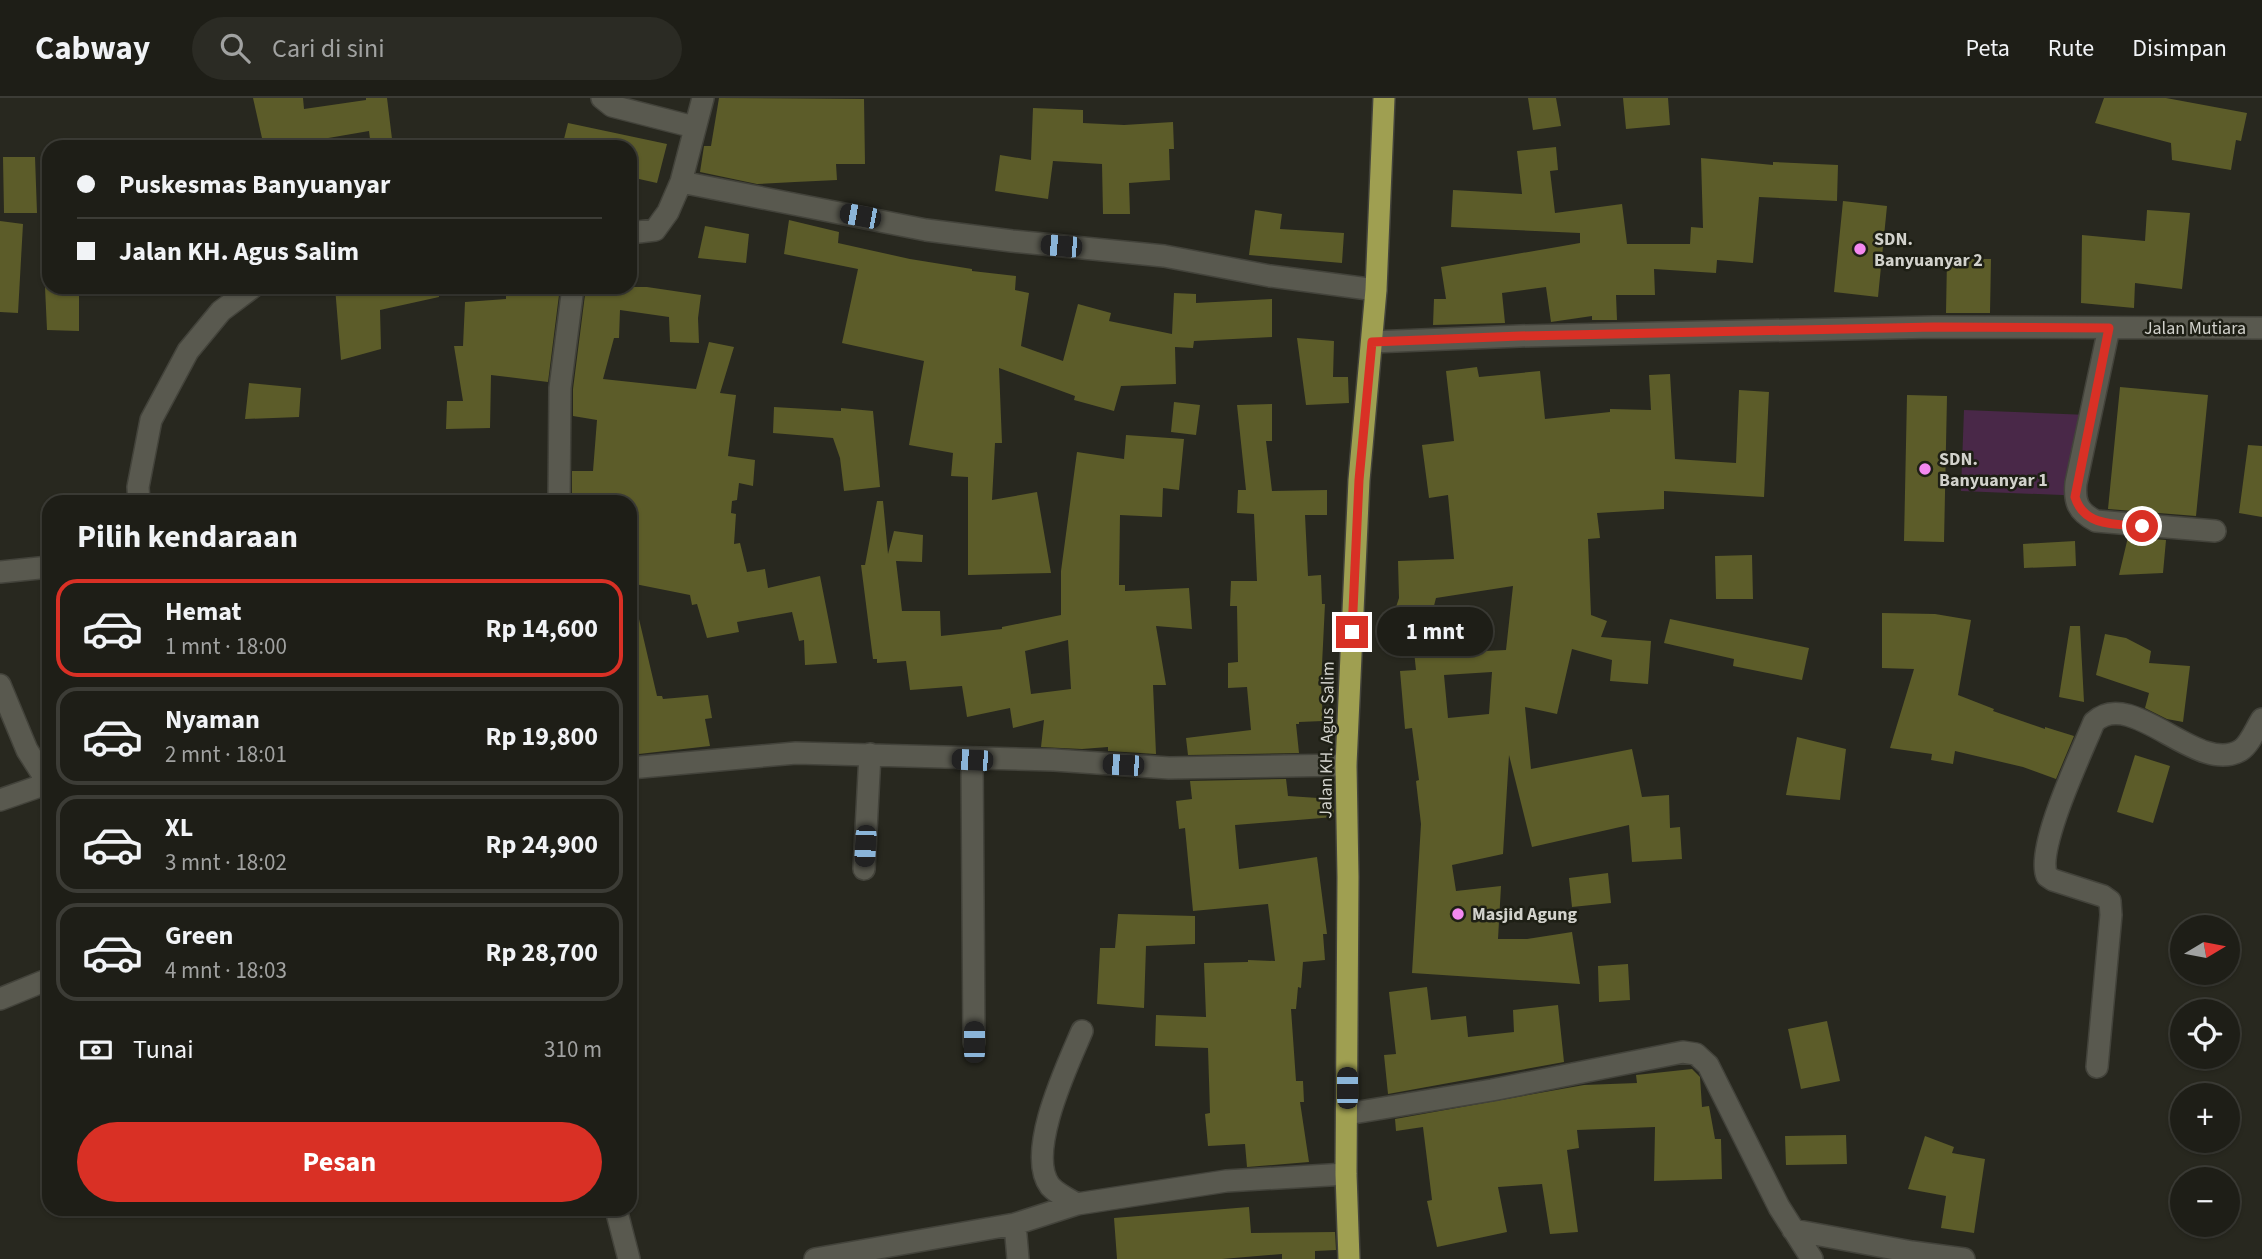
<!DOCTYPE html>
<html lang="id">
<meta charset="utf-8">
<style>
:root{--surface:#1e1e17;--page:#2b2b24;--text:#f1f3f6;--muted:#a1a2a1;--line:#3c3c36;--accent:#d93025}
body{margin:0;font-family:"Source Sans 3",sans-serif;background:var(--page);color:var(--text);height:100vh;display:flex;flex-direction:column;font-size:26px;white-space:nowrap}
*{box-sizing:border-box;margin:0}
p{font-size:23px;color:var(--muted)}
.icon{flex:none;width:38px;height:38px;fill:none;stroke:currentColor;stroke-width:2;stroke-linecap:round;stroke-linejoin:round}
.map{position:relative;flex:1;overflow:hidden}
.side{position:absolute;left:42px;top:397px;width:595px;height:721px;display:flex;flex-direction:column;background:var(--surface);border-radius:21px;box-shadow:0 2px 5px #0004,0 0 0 2px var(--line)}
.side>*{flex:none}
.banner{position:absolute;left:42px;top:42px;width:595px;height:154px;border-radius:21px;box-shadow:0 2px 5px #0004,0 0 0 2px var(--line);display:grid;align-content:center;height:154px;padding:0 35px;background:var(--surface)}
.needle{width:46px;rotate:80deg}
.controls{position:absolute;left:2170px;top:817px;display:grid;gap:14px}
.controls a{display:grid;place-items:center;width:70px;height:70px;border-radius:50%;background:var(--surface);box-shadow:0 2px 5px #0004,0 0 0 2px var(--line);font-size:35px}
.end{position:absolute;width:32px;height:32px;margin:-16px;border:9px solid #d93025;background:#fff;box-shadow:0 0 0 4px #fff}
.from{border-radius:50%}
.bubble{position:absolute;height:49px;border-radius:24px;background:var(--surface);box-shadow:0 2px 5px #0004,0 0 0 2px var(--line);font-size:23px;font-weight:700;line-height:49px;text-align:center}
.car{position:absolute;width:21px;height:42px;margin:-21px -10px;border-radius:9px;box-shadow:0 0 5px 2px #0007;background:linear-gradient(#222 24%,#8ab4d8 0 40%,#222 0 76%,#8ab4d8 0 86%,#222 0)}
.banner b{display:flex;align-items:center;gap:24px;height:66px;font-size:26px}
.banner b+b{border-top:2px solid var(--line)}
.banner i{width:18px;height:18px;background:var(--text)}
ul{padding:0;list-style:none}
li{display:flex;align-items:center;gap:21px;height:98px;margin:0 14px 10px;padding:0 21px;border:4px solid var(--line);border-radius:21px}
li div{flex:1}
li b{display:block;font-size:26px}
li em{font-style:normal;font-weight:700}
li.current{border-color:var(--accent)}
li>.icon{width:63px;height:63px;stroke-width:1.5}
h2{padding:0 35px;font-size:32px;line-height:84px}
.pay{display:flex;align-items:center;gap:18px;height:77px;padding:0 35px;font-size:26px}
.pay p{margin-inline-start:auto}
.action{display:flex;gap:14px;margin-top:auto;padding:14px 35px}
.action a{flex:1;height:80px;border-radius:42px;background:var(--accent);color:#fff;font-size:28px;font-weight:700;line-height:80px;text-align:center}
header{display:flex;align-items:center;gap:42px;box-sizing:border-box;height:98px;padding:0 35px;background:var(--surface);border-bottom:2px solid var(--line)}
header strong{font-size:33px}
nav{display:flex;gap:38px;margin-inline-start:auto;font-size:24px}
.search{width:490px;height:63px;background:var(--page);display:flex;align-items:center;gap:18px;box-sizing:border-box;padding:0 24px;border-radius:38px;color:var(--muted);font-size:26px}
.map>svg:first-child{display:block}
.green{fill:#492848}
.building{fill:#5c5c29;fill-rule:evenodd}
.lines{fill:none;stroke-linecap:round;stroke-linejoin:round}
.minor-casing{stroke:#43433b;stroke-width:24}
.highway-casing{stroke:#43433b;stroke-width:24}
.minor{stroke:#59594f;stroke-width:21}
.highway{stroke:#9f9f51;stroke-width:21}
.route{stroke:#d93025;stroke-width:9}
.poi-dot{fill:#f489f0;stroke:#1e1f15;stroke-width:2.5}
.labels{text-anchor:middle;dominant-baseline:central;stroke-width:5;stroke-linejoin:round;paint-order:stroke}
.poi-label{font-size:18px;font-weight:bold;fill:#d2d2cc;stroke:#1e1f15;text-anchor:start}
.street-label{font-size:18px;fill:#d2d2cc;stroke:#1e1f15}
</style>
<header>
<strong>Cabway</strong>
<div class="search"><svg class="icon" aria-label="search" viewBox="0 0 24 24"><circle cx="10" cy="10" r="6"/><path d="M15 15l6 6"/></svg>Cari di sini</div>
<nav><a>Peta</a><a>Rute</a><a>Disimpan</a></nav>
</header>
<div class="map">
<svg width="2262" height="1161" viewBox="0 0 2262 1161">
<rect width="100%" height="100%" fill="#28281f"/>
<path class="green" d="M1964,312L2089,317L2086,398L1961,393Z"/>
<path class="building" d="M253,0H303L304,11L366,2V0H387L393,49H371L369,33L305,44L306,49H264Z
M719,0L864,1L865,66H836L837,82L795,84L757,86L700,74L704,48H711Z
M1528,0H1556L1561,28L1533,32Z
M1623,0H1668L1670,27L1626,31Z
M2104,0H2166L2247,15L2241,43L2236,42L2231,72L2172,62L2171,45L2095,25Z
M1033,10L1083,12V25L1124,27L1173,24L1174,51H1169L1170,82L1129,85L1130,116H1103L1102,66L1053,63L1048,101L995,93L1000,57L1031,62Z
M568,25L667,46L657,85L630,79V49H562Z
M1556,49L1558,72L1550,73L1555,115L1622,106L1627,146H1690L1691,129L1703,130L1701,60L1773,67V64L1838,67L1837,103L1759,99L1753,165L1717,162L1716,175L1654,171L1655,197H1616L1617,222H1592V218L1551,224L1546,189L1502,195L1505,225L1433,227L1434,201H1446L1441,169L1580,145V135L1451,129L1453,92L1522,96L1517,53Z
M3,59H35L37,115H4Z
M1843,103L1887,108L1878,199L1834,194Z
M1255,112L1282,116L1280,131L1344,135L1342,165L1249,157Z
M2147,112L2190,115L2182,191L2135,185L2134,210L2081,205L2082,137L2145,143Z
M789,122L839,134L838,145L910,161L972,171V173L1016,178L1015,192L1029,195L1021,248L1063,263L1078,206L1111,215L1109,223L1172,236L1174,195L1196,196V205L1272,201V239L1194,243L1193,250L1175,249L1176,286L1121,288L1114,313L1074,302L1075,298L999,270L1002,345H995L992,402L1037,394L1051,475L968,477V379L951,378L953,355L909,347L924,263L842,245L858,171L784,156Z
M0,123L23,126L18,215L0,214Z
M705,128L749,136L746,165L698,160Z
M1947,161H1991L1990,215H1946Z
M45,189H79V233L47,232Z
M335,189H438L439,199L380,212L381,251L341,262Z
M506,189H560L548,284L491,277L490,330L446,331L447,303H463L454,248H463L465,204L506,201Z
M586,189H647L701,197L698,220L699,245L670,244L669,219L620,212L619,240H614L603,281L696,291L709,244L734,249L720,295L736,297L728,358L755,362L753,388L739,385L737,402L732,403L731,415L736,416L734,446L740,445L747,474L765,471L768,490L820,478L837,565L805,567L804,542L799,543L792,514L737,524L739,534L707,540L697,506L692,507L690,497L630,485V404H572V373H593L597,322L573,318V291Z
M1297,240L1334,243L1333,279H1348L1349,305L1306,307Z
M1477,269L1479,279L1540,273L1545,321L1610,314V311L1651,312L1649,277L1670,276L1675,361L1736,365L1739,292L1769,294L1764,399L1664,393V411L1597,415L1600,440L1588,441L1591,517L1607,523L1601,539L1651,543L1648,586L1610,583L1612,562L1572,551L1557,616L1525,609L1531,671L1632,651L1642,699L1669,697L1670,730L1680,729L1682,761L1632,764L1629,727L1532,749L1509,657L1503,756L1452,767L1456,793L1501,788L1498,841H1527L1572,834L1580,886L1412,875L1421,726L1416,683L1419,682L1412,630L1405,631L1400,573L1416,572L1410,516L1395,512L1399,500L1398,463L1454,461L1448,397L1429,400L1422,347L1454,343L1446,273ZM1513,488L1506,552L1444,555L1442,541L1425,543L1436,500ZM1492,574L1489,616L1448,620L1444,577Z
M249,285L301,290L299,319L245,321Z
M2120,289L2208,297L2196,418L2108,411Z
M1907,297L1947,298L1944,444L1904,443Z
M1174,304L1200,307L1196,337L1171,334Z
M1272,306V343H1266L1272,393L1327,392V417H1305L1308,478L1321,477L1322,506H1325L1321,587L1323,623L1299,624V626H1296L1299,655L1188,657L1186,640L1251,632L1247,589L1228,590V565L1238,564L1237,508H1230L1231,483H1257L1254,416L1237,415L1238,392H1246L1237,307Z
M774,309L841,313V310L873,313L880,389L844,393L840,360L833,340L773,335Z
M1126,337L1184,341L1179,392L1163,390L1162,419L1120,417L1119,487H1125V493L1189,490L1192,531L1156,528L1166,587H1153L1156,656L1108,653V649L1082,651L1041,649L1044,622L1013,630L1010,610L967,619L962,588L910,592L906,563L877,565V561H873L861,467H865L877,403H883L888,456L894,433L923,437L922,464L896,463L902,513H940L941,538L1002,531V529L1061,517V473L1077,354L1124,361ZM1068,542L1071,591L1031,596L1025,553Z
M2248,347L2262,348V419L2239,415Z
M2128,439L2166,442L2163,475L2119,477Z
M2075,443L2076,468L2024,470L2023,446Z
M1752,457L1753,501H1716L1715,458Z
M1882,515L1935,516L1971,522L1958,597L1994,611L1993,613L2045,631V629L2074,638L2056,681L2023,669L1955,653L1953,666L1931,662L1932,656L1890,650L1914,571L1882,570Z
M639,521L657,598H662L663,601L708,597L712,620L705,621L710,648L630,657V522Z
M1670,521L1809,550L1802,582L1733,568L1734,561L1664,545Z
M2070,528H2080L2084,604L2059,599Z
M2105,536L2126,540L2151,553L2149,565L2190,568L2183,624L2167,621L2145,610L2149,595L2096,577Z
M1797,639L1846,651L1840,702L1786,697Z
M2135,657L2170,668L2153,725L2117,714Z
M1286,681L1288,698L1333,701L1334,719L1235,727L1239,771L1317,759L1327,836H1323L1325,862L1303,864L1301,890L1298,889L1296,911H1291L1296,983H1303L1304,1004H1300L1309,1064L1247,1069L1245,1046L1208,1048L1205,1016L1210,1015L1208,950L1155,948L1156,917L1206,919L1204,865L1248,864V862L1275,863L1268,806L1193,813L1185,730L1179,731L1176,703L1192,701L1190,683Z
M1608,775L1611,805L1572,809L1569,780Z
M1118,816L1195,818V846L1146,848L1144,910L1097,906L1100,850H1115Z
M1628,866L1630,902L1599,904L1598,868Z
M1427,889L1431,922L1466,918L1468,939L1514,934L1513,912L1558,907L1564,964L1388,996L1384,957L1396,956L1389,894Z
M1827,923L1840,983L1801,991L1788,931Z
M1692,971L1700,979L1702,1009L1709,1008L1715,1041H1721L1722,1081L1654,1083L1655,1029L1577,1032L1579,1050L1567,1052L1578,1134L1550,1136L1542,1086L1498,1089L1507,1134L1437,1149L1427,1103L1432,1102L1423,1029L1396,1033L1395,1021L1584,987L1637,985L1636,977Z
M1846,1037L1847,1066L1786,1067L1785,1038Z
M1925,1038L1954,1049L1952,1055L1985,1061L1974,1135L1941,1130L1946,1098L1908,1091Z
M1249,1109L1251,1135L1335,1134L1336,1152L1315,1153V1161H1282V1156L1222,1161H1117L1114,1120Z"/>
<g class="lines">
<defs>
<path id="minor" d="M602,0L612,8L694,29
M681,84L703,0
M630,135L655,132L668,114L681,84L926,132L1012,143L1164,158L1270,178L1376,192
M2109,230L2076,385C2074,404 2078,414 2096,423L2215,433
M1372,244L1520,238L1934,229L2262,230
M139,404L138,389L151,322L188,253L221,213L253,189
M559,404L560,290L573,189
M0,474L49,469
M0,587L27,652L48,685
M972,662L974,944
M630,670L796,655L1054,662L1169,670L1346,667
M0,702L49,685
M864,771L870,656
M0,901L49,881
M2097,969L2111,817L2110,803L2103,798L2053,782L2047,778C2035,751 2082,654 2094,624C2132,588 2198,679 2241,652C2250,646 2256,630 2262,621
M1347,1016L1492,992L1683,954L1696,956L1708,967L1779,1109L1812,1161
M1077,1106C1068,1101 1057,1096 1050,1088C1025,1055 1068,966 1082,933
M616,1111L629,1161
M1015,1126L1018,1161
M1793,1132L1912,1154L1964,1161
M815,1161L1015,1126L1077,1106L1226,1083L1346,1076"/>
<path id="highway" d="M1349,1161L1346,1076L1348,779L1346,667L1359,382L1376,192L1384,0"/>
</defs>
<use href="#minor" class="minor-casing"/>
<use href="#highway" class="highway-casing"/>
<use href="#minor" class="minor"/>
<use href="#highway" class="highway"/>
</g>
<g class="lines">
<path class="route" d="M1352,534L1359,382L1372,244L1520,238L1934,229L2109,230L2075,399C2084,429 2116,426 2142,428"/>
</g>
<g class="poi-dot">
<circle cx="1860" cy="151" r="7"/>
<circle cx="1925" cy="371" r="7"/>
<circle cx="1458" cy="816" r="7"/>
</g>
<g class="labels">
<g class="poi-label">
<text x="1874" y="141">SDN.<tspan x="1874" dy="21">Banyuanyar 2</tspan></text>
<text x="1939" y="361">SDN.<tspan x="1939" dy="21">Banyuanyar 1</tspan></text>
<text x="1472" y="816">Masjid Agung</text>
</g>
<g class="street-label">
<text x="2195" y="230">Jalan Mutiara</text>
<text transform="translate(1327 642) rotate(-89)">Jalan KH. Agus Salim</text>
</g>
</g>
</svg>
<div class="controls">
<a><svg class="needle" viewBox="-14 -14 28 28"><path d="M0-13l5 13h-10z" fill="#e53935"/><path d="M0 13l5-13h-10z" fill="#a1a2a1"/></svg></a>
<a><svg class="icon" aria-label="locate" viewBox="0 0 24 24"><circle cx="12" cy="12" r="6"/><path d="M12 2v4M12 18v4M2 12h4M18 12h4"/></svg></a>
<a>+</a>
<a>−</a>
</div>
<i class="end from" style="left:2142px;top:428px"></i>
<i class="end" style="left:1352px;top:534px"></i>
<div class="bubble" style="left:1377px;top:509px;width:116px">1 mnt</div>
<i class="car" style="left:860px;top:118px;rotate:281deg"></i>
<i class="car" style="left:1061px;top:148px;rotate:275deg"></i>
<i class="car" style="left:972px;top:662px;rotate:273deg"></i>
<i class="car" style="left:1123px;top:667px;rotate:273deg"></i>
<i class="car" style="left:865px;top:748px;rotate:183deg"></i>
<i class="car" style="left:974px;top:944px;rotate:0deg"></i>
<i class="car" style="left:1347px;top:990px;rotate:0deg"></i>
<div class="banner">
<b><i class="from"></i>Puskesmas Banyuanyar</b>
<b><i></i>Jalan KH. Agus Salim</b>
</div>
<section class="side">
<h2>Pilih kendaraan</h2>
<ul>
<li class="current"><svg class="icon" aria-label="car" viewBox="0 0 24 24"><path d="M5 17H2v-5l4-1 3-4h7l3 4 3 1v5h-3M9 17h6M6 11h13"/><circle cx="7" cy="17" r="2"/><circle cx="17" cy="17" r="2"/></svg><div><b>Hemat</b><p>1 mnt · 18:00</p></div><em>Rp 14,600</em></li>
<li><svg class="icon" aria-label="car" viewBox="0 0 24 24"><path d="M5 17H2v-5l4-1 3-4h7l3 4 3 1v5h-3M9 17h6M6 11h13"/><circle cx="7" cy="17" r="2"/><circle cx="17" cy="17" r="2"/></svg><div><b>Nyaman</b><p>2 mnt · 18:01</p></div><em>Rp 19,800</em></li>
<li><svg class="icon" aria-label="car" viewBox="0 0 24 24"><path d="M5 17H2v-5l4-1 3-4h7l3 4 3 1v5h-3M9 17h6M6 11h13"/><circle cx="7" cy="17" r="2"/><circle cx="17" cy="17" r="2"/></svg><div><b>XL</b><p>3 mnt · 18:02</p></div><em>Rp 24,900</em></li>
<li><svg class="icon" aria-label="car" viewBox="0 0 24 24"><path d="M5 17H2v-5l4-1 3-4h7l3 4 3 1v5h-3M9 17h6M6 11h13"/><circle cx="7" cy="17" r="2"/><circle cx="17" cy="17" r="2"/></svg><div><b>Green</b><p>4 mnt · 18:03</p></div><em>Rp 28,700</em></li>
</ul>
<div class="pay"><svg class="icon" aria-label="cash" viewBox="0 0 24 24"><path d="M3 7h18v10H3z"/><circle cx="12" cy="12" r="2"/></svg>Tunai<p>310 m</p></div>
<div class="action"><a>Pesan</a></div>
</section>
</div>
